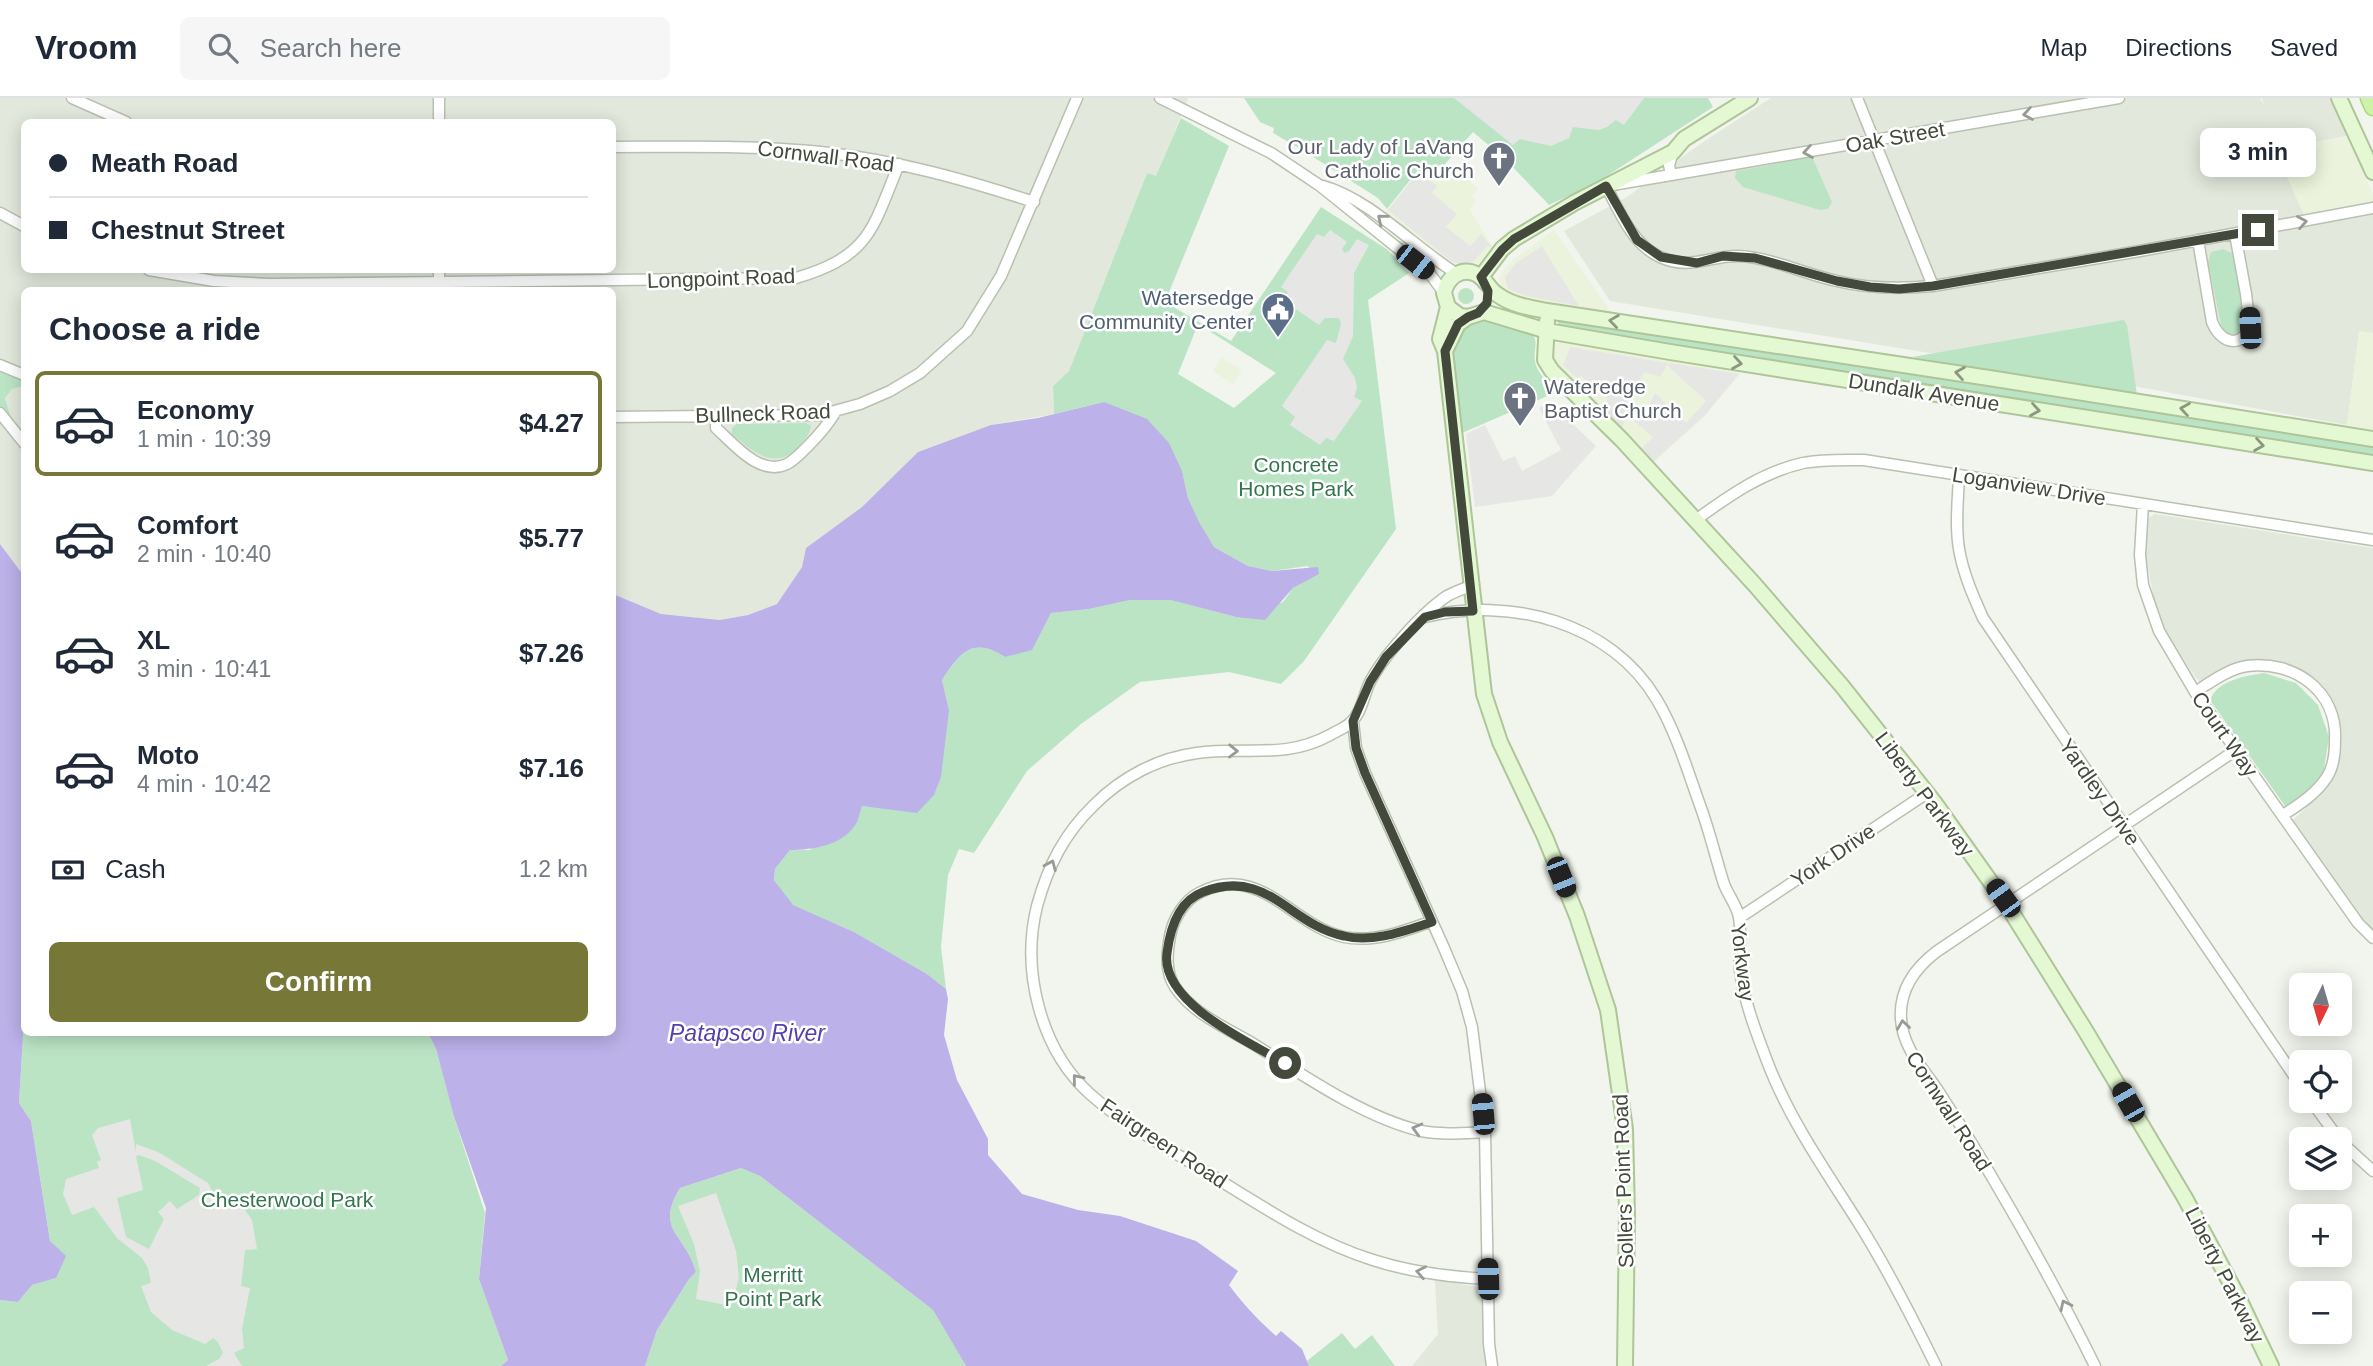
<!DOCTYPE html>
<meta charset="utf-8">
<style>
:root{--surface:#fff;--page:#f6f6f7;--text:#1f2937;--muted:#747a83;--line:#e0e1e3;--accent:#777737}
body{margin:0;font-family:Arial,sans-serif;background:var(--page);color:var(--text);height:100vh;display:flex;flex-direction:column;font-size:26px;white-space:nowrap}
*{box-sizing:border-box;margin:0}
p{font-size:23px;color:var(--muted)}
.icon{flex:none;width:38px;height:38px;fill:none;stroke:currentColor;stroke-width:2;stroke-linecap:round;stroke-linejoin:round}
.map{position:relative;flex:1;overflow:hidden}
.sheet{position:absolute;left:21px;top:189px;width:595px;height:749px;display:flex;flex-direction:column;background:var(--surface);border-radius:10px;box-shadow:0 4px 18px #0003}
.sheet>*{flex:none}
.hud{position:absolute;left:21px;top:21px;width:595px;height:154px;border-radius:10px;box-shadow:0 4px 18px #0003;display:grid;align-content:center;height:154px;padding:0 28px;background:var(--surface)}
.needle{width:46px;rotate:185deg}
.tools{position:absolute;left:2289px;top:875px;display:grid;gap:14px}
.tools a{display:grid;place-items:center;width:63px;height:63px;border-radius:10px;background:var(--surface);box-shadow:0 4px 18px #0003;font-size:35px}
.end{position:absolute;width:32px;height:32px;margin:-16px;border:9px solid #43493b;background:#fff;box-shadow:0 0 0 4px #fff}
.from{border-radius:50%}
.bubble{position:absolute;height:49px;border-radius:10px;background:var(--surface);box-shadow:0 4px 18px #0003;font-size:23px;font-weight:800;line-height:49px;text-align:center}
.car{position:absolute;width:21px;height:42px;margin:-21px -10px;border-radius:9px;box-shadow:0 0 5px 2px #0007;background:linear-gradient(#222 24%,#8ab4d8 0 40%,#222 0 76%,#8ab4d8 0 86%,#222 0)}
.hud b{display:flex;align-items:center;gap:24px;height:66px;font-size:26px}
.hud b+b{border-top:2px solid var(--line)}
.hud i{width:18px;height:18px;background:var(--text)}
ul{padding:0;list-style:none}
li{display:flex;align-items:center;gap:21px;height:105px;margin:0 14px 10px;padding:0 14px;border:4px solid transparent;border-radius:10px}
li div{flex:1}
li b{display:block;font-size:26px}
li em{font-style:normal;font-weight:800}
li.current{border-color:var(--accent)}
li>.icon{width:63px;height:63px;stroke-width:1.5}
h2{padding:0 28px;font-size:32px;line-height:84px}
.pay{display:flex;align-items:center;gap:18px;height:77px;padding:0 28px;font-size:26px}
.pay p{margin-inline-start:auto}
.action{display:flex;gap:14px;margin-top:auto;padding:14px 28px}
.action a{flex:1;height:80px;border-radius:10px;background:var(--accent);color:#fff;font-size:28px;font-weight:800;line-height:80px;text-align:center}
header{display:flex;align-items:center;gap:42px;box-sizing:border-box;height:98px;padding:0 35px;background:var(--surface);border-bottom:2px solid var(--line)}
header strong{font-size:33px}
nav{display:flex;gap:38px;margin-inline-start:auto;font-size:24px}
.search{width:490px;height:63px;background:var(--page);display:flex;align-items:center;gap:18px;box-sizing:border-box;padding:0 24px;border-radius:10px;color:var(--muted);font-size:26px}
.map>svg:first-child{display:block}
.residential{fill:#e2e8dc;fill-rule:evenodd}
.commercial{fill:#ebf3dc}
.green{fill:#bbe4c5;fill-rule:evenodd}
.parking{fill:#e6e7e4;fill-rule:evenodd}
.water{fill:#bcb1e9}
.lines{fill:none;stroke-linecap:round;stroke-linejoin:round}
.street-casing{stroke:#b9c0b0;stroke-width:13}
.secondary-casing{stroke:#aec499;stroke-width:18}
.primary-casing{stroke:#a9d778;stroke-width:19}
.street{stroke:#fff;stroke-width:10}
.secondary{stroke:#e4f9d3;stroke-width:14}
.primary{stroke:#cdf3a8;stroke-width:16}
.oneway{stroke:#989b93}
.oneway2{stroke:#8b987f}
.route{stroke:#43493b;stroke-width:9}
.labels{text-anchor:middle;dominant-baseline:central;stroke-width:5;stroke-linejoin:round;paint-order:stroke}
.street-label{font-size:21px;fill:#43493b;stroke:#fff}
.worship-label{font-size:21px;fill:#5b616d;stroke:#fff;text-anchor:end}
.service-label{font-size:21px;fill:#4e5e75;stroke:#fff;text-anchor:end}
.park-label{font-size:21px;fill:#34754f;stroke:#fff}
.water-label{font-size:23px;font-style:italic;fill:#563faa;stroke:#fff}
</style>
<header>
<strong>Vroom</strong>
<div class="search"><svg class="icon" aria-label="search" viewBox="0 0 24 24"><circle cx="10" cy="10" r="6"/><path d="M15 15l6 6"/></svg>Search here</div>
<nav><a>Map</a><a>Directions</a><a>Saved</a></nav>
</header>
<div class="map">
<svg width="2373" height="1268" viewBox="0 0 2373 1268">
<rect width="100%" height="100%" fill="#f1f5ed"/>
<path class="residential" d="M0,0H1186L1188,1L1156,79L1147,75L1069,273L1053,288L1054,316L991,327L918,354L862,409L806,450L802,469L777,506L748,517L720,522L661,516L613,496L612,192H24V282L0,272ZM24,24H612V172H24Z
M1771,0H2260L2264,7L2262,0H2331L2347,38L2283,50L2270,21L2308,110L2373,102V235L2359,234L2347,327L2133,288L1610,203L1564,133L1627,99L1703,44Z
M24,288V478L0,446V309L11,321L5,300L11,291Z
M2155,416L2373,450V836L2350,809L2292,723L2325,692L2336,672L2341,652L2342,633L2329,599L2309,579L2291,568L2271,564L2202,585L2196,580L2163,532L2153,496L2146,458L2147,421Z
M1435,1182L1479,1189L1483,1193L1487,1268H1412L1438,1236Z"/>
<path class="commercial" d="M2347,39L2373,96V106L2305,119L2274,51Z
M1446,66L1478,90L1472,99L1476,103L1470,112L1493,150L1474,170L1455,171L1445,165L1385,115L1419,73L1432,82Z
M1554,132L1615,220L1540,208L1502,193L1499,180L1505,171L1513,162Z
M2359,233L2373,235V332L2347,327Z
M1564,242H1577L1621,254L1741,275L1703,320L1654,364L1558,269L1553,255L1556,246Z
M1221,260L1242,272L1233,286L1213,273Z"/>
<path class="green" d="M1244,0H1708L1713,9L1596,85L1549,107L1505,61L1473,34L1431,82L1418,72L1387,111L1378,100L1299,50L1273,35L1274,30L1260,24Z
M1181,20L1229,48L1165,204L1231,243L1321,109L1388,152L1409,175L1368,202L1396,431L1304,563L1281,586L1229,574L1140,584L1081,626L1027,673L974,755L959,751L948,777L941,849L946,891L927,876L854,834L792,807L774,782L775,771L790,752H810L862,708L887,710L949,612L942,582C960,554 973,538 1005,559L1032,551L1051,515L1089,511L1130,502H1172L1236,519L1283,504L1293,490L1318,475L1307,468L1272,473L1248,468L1214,449L1199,425L1188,400L1182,373L1104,304L1054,316L1053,288L1069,273L1147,75L1156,78ZM1198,226L1276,275L1234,310L1178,276Z
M1812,59L1832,104L1828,111L1820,112L1743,89L1735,80L1736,73Z
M2223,151L2234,156L2245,218L2243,235L2227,238L2222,232L2208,164L2211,154Z
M1458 198a8 8 0 1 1 16 0a8 8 0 1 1-16 0Z
M1478,221C1490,221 1524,227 1532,236C1539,243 1533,254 1535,263C1536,274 1547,283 1554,291L1552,296L1462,335C1459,310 1443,249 1463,230C1467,226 1473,223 1478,221Z
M1563,222L2373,349V357L1561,230L1558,227V223Z
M2124,222L2127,227L2137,297L1912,259Z
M0,272L24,282V288L12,291L5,300L12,323L0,308Z
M806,325L811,328C810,336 806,340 800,347C775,375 754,354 732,336V330L737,326Z
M2264,575L2296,585L2318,607L2329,639L2323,677L2306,698L2285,708L2210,602C2218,582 2245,578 2264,575Z
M24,921V934L428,935L436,951L454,1019L485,1115L479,1181L508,1262L501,1268H0V1202L18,1204L32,1187L56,1180L31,1023L19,1005Z
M741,1070L760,1078L933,1212L966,1268H645L657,1232L689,1181L696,1174C686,1136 654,1134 680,1090Z
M1342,1235L1355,1251L1372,1237L1395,1268H1309L1307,1263Z"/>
<path class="parking" d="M1454,0H1644L1624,27L1616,22L1607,29L1599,32L1573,29L1569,40L1551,48L1520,41L1513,47Z
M1419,73L1437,88L1432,95L1457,116L1446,129L1470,148L1481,136L1492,149L1487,148L1474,163L1463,167L1451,163L1388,112Z
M1330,132L1347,144L1342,151L1344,155L1349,153L1357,141L1369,147L1354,175L1353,238L1343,261L1355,280L1357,290L1354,299L1362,303L1334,343L1326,340L1320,347L1290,327L1295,319L1282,308L1327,242L1336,245L1341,226L1339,220H1325L1319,227L1284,203L1288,194L1281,189L1317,136L1324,139Z
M1542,148L1579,208L1526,198L1508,191L1505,179L1516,165Z
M1570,249L1668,265L1660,279L1644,274L1629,304L1648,310L1655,295L1686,325L1706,303L1668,268L1669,265L1739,276L1705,317L1653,364L1642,350L1653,339L1626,316L1622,331L1604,314L1608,301L1581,278L1577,280L1563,267Z
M1550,304L1596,348L1552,398L1475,409L1466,336L1485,327L1503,363L1515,358L1522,373L1561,352L1539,310Z
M130,1021L136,1055V1046L158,1054L208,1085L213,1095L227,1112L238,1102L252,1122L257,1151L245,1152L241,1188L250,1190L242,1231L244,1250L234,1255L242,1268H206L219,1261L223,1255L218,1244L213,1240L205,1246L172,1232L151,1214L141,1188L151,1185L148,1170L142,1160L117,1140L94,1109L72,1117L63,1096L66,1081L99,1070L97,1064L101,1062L92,1037L98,1030ZM139,1057L155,1063L200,1090L199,1097L177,1111L170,1103L158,1114L164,1121L149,1151L126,1139L117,1100L143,1092L136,1058Z
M716,1095L736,1153L739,1180L731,1208L696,1201L700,1174L694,1146L678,1108Z"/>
<path class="water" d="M1104,304L1147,321L1169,345L1182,373L1188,400L1199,424L1214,449L1248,468L1272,473L1318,469L1319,476L1293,490L1265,522L1236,519L1171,502H1130L1089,511L1051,515L1032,552L1005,559C973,538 960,554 942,582L949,612L941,679L934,697L917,715L862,708C860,713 859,719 857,724C845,747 813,752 790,752L775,771L774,782L793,807L854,834L927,876L946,891L948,901L944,937L957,982L988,1041V1057L1022,1096L1078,1112L1120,1118L1196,1143L1238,1173L1229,1187C1243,1206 1258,1222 1276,1238L1281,1233L1302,1251L1309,1268H966L933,1212L760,1078L741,1070L680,1090C654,1133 686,1136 696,1174L689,1181L657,1232L645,1268H501L508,1262L479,1181L486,1110L454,1019L436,951L428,935L612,934L613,496L661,516L720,522L748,517L777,506L802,469L806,450L862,409L918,354L991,327L1038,320Z
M0,446L24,478V921L19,1005L31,1023L50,1143L66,1158L56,1180L32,1187L18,1204L0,1202Z"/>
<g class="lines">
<defs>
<path id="street" d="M72,0L126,24
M439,0V24
M1160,0L1271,55L1319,87L1430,176L1444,195
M1857,0L1933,188
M612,49C682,49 752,47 821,54C896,62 963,81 1034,104
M1673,54L1669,67L1671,77L2119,0
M1671,77L1606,88C1619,113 1633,147 1660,159C1690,173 1711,157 1739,158C1773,160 1804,176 1837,183C1869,191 1900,191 1933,188L2140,153L2373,110
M1323,88C1370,101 1414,149 1457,176
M0,115L24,128
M2198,142L2212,224C2220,243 2238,252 2250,230L2246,196L2235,136
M149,172L214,183L269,186L796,180C870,158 872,132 899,66
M439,172V192
M0,267L24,277
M0,315L24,345
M716,318V330C734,346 760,379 787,366C795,362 802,354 808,348C819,337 828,327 836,313
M612,319L820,317L860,306L890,293L920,275L967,233L1001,178L1077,0
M1959,378C1958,402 1955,427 1959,451C1963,475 1973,498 1983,520L2301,988
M2143,406L2140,457L2143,487L2159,533L2195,594L2358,825L2373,840
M1697,421C1730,397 1763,374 1803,365C1823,361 1844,362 1864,362L2373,442
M1470,488C1463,491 1454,494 1447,498C1422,515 1382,559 1369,586C1364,597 1361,616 1351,624C1346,630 1336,633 1330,637C1284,662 1245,648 1197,655C1158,660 1122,679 1094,707C1064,736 1048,768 1037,808C1021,872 1040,951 1090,996C1125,1027 1164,1048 1203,1072C1257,1105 1312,1143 1373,1162C1410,1174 1449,1179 1488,1181
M1425,519C1510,498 1611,524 1657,602C1677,636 1688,674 1701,710C1710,735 1716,761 1724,786C1728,797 1737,808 1739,819C1742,836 1738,855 1740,872C1744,903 1756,934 1767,963C1789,1021 1825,1072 1858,1124C1887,1170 1912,1219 1936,1268
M2195,594C2211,584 2228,571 2247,568C2294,562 2338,593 2335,643C2335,655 2334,668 2327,679C2316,696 2300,706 2283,717
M1353,623L1356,650L1365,675L1444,850L1462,893L1472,929L1485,1034L1489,1246L1492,1268
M1739,820L1927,695
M1432,823C1405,833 1374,845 1344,839C1292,828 1260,763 1199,795C1184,803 1173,821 1170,838C1167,855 1165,874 1175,889C1192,915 1226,930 1252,945C1303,977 1363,1019 1421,1033C1442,1037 1464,1035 1485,1034
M2311,1003L2339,1041
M2340,1043L2373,1073
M2095,1268C2059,1195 2019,1124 1977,1054C1964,1032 1950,1012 1937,991C1922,969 1903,950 1901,921C1899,892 1914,871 1936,854L2236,652"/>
<path id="secondary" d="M2339,0L2373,74
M1481,179L1502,151L1514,141L1574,105L1673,54L1684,41L1750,0
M1448,209L1440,241L1445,253L1484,596L1500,644L1545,739L1577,818L1608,912L1625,1031L1627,1117L1625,1268
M1547,223L1545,262L1552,273L1622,342L1755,487L1842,588L1934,704L2007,807L2085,932L2185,1100L2238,1199L2271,1268
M1445,253L1458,226L1468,219
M2373,341L1989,280L1547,213C1530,210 1512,207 1498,197C1490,192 1486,182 1478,177C1462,168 1447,179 1444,195L1448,209L1460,218L1468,219L1484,214L1547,233L1670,254L2373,365"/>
<path id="primary" d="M2369,0L2373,9"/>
</defs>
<use href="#street" class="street-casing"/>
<use href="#secondary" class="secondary-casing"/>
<use href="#primary" class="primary-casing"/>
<use href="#street" class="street"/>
<use href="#secondary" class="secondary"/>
<use href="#primary" class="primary"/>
</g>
<defs><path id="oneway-chevron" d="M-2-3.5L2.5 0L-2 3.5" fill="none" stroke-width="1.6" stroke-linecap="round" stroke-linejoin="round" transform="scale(1.75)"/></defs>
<g class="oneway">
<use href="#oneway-chevron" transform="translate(2028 16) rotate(170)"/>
<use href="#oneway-chevron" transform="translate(1808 54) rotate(170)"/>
<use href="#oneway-chevron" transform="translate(1382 121) rotate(-141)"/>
<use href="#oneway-chevron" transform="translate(2302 124) rotate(-10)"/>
<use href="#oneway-chevron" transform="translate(1233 653) rotate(1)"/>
<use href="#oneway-chevron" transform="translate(1051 767) rotate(-67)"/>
<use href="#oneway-chevron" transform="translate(1903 927) rotate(-98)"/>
<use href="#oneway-chevron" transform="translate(1077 981) rotate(-129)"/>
<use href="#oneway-chevron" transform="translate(1417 1031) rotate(-165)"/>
<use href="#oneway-chevron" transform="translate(1421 1174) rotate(-169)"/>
<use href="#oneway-chevron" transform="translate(2065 1207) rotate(-116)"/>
</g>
<g class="oneway2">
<use href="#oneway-chevron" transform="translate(1614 223) rotate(-172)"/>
<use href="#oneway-chevron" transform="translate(1737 265) rotate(9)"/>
<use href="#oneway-chevron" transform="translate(1960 275) rotate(-171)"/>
<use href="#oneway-chevron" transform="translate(2185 311) rotate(-171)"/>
<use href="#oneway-chevron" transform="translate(2035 312) rotate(9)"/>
<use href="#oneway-chevron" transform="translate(2259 347) rotate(9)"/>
</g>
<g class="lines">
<path class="route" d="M1285,965C1248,944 1160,904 1167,855C1170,831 1179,803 1203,794C1268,769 1289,827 1344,838C1373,845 1404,833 1432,824L1365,675L1356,650L1353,623L1370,584L1386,559L1425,519L1445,514L1473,513L1445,253L1458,226L1468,219L1478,215L1487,205L1488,193L1481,179L1502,152L1514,141L1606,88L1637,142L1661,159L1697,165L1723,158L1755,160L1837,183L1870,189L1899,191L1933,188L2258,132"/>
</g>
<defs>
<symbol id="church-pin" viewBox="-11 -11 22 30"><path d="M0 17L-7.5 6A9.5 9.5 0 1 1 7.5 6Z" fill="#6b7280" stroke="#fff"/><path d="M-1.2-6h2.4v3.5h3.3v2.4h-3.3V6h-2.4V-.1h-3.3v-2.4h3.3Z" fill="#fff"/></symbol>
<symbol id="civic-pin" viewBox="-11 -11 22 30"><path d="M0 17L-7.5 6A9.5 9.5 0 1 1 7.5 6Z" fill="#5c6f8a" stroke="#fff"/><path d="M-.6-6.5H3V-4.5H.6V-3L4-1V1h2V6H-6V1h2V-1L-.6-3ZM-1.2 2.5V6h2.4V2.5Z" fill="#fff"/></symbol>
</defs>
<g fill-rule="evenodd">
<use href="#church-pin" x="1480" y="41" width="38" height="52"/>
<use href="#civic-pin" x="1259" y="192" width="38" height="52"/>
<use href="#church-pin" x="1501" y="281" width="38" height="52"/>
</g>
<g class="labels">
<g class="street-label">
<text transform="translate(1895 39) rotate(-10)">Oak Street</text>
<text transform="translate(826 58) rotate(7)">Cornwall Road</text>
<text transform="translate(721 180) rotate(-2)">Longpoint Road</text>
<text transform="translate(1924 294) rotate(9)">Dundalk Avenue</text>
<text transform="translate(763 315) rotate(-2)">Bullneck Road</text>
<text transform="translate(2029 388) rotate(9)">Loganview Drive</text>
<text transform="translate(2225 636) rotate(55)">Court Way</text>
<text transform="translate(2100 694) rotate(55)">Yardley Drive</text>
<text transform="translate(1925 696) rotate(53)">Liberty Parkway</text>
<text transform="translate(1833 757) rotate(-34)">York Drive</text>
<text transform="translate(1743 864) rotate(83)">Yorkway</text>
<text transform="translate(1949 1013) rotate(57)">Cornwall Road</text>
<text transform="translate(1164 1045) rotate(33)">Fairgreen Road</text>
<text transform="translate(1623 1083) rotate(-92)">Sollers Point Road</text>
<text transform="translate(2225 1177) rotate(63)">Liberty Parkway</text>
</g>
<g class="worship-label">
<text x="1474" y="48">Our Lady of LaVang<tspan x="1474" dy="24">Catholic Church</tspan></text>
<text x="1544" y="288" text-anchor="start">Wateredge<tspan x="1544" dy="24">Baptist Church</tspan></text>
</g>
<g class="service-label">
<text x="1254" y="199">Watersedge<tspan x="1254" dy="24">Community Center</tspan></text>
</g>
<g class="park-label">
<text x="1296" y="366">Concrete<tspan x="1296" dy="24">Homes Park</tspan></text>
<text x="287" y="1101">Chesterwood Park</text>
<text x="773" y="1176">Merritt<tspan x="773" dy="24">Point Park</tspan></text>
</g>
<g class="water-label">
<text x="747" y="935">Patapsco River</text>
</g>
</g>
</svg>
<div class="tools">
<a><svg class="needle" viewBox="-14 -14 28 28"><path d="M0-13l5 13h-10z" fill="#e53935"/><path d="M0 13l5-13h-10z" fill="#747a83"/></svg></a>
<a><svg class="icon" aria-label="locate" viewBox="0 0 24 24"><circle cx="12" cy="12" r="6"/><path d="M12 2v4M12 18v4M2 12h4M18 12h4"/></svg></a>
<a><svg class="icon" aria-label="layers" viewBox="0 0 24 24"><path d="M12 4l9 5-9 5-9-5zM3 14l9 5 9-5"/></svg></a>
<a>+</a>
<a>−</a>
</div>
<i class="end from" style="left:1285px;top:965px"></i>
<i class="end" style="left:2258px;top:132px"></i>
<div class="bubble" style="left:2200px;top:30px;width:116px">3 min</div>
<i class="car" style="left:1415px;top:164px;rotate:128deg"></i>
<i class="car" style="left:2250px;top:230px;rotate:357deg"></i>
<i class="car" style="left:1561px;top:779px;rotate:158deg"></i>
<i class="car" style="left:2003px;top:800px;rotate:324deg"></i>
<i class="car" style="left:2128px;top:1004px;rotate:330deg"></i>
<i class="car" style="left:1483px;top:1016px;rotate:355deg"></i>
<i class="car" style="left:1488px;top:1181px;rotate:358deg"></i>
<div class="hud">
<b><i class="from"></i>Meath Road</b>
<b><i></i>Chestnut Street</b>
</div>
<section class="sheet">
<h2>Choose a ride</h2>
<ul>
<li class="current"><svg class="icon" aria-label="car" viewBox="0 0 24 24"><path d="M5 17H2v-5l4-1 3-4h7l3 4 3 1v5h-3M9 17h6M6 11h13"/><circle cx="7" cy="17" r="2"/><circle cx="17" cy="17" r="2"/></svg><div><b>Economy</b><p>1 min · 10:39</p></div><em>$4.27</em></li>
<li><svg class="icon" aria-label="car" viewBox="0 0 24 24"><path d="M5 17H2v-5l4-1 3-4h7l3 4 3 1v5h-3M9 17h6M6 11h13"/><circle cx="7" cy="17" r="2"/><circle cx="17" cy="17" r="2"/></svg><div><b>Comfort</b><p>2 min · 10:40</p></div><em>$5.77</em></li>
<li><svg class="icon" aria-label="car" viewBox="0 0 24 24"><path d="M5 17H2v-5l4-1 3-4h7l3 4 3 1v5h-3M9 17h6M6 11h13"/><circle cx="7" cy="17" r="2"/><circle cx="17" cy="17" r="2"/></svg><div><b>XL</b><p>3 min · 10:41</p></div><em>$7.26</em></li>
<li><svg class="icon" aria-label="car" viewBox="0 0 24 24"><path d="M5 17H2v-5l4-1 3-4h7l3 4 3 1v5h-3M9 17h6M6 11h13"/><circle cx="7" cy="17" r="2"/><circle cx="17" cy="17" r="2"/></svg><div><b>Moto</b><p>4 min · 10:42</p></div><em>$7.16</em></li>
</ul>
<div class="pay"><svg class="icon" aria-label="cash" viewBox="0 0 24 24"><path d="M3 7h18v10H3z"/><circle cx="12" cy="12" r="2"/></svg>Cash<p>1.2 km</p></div>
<div class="action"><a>Confirm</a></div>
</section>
</div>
